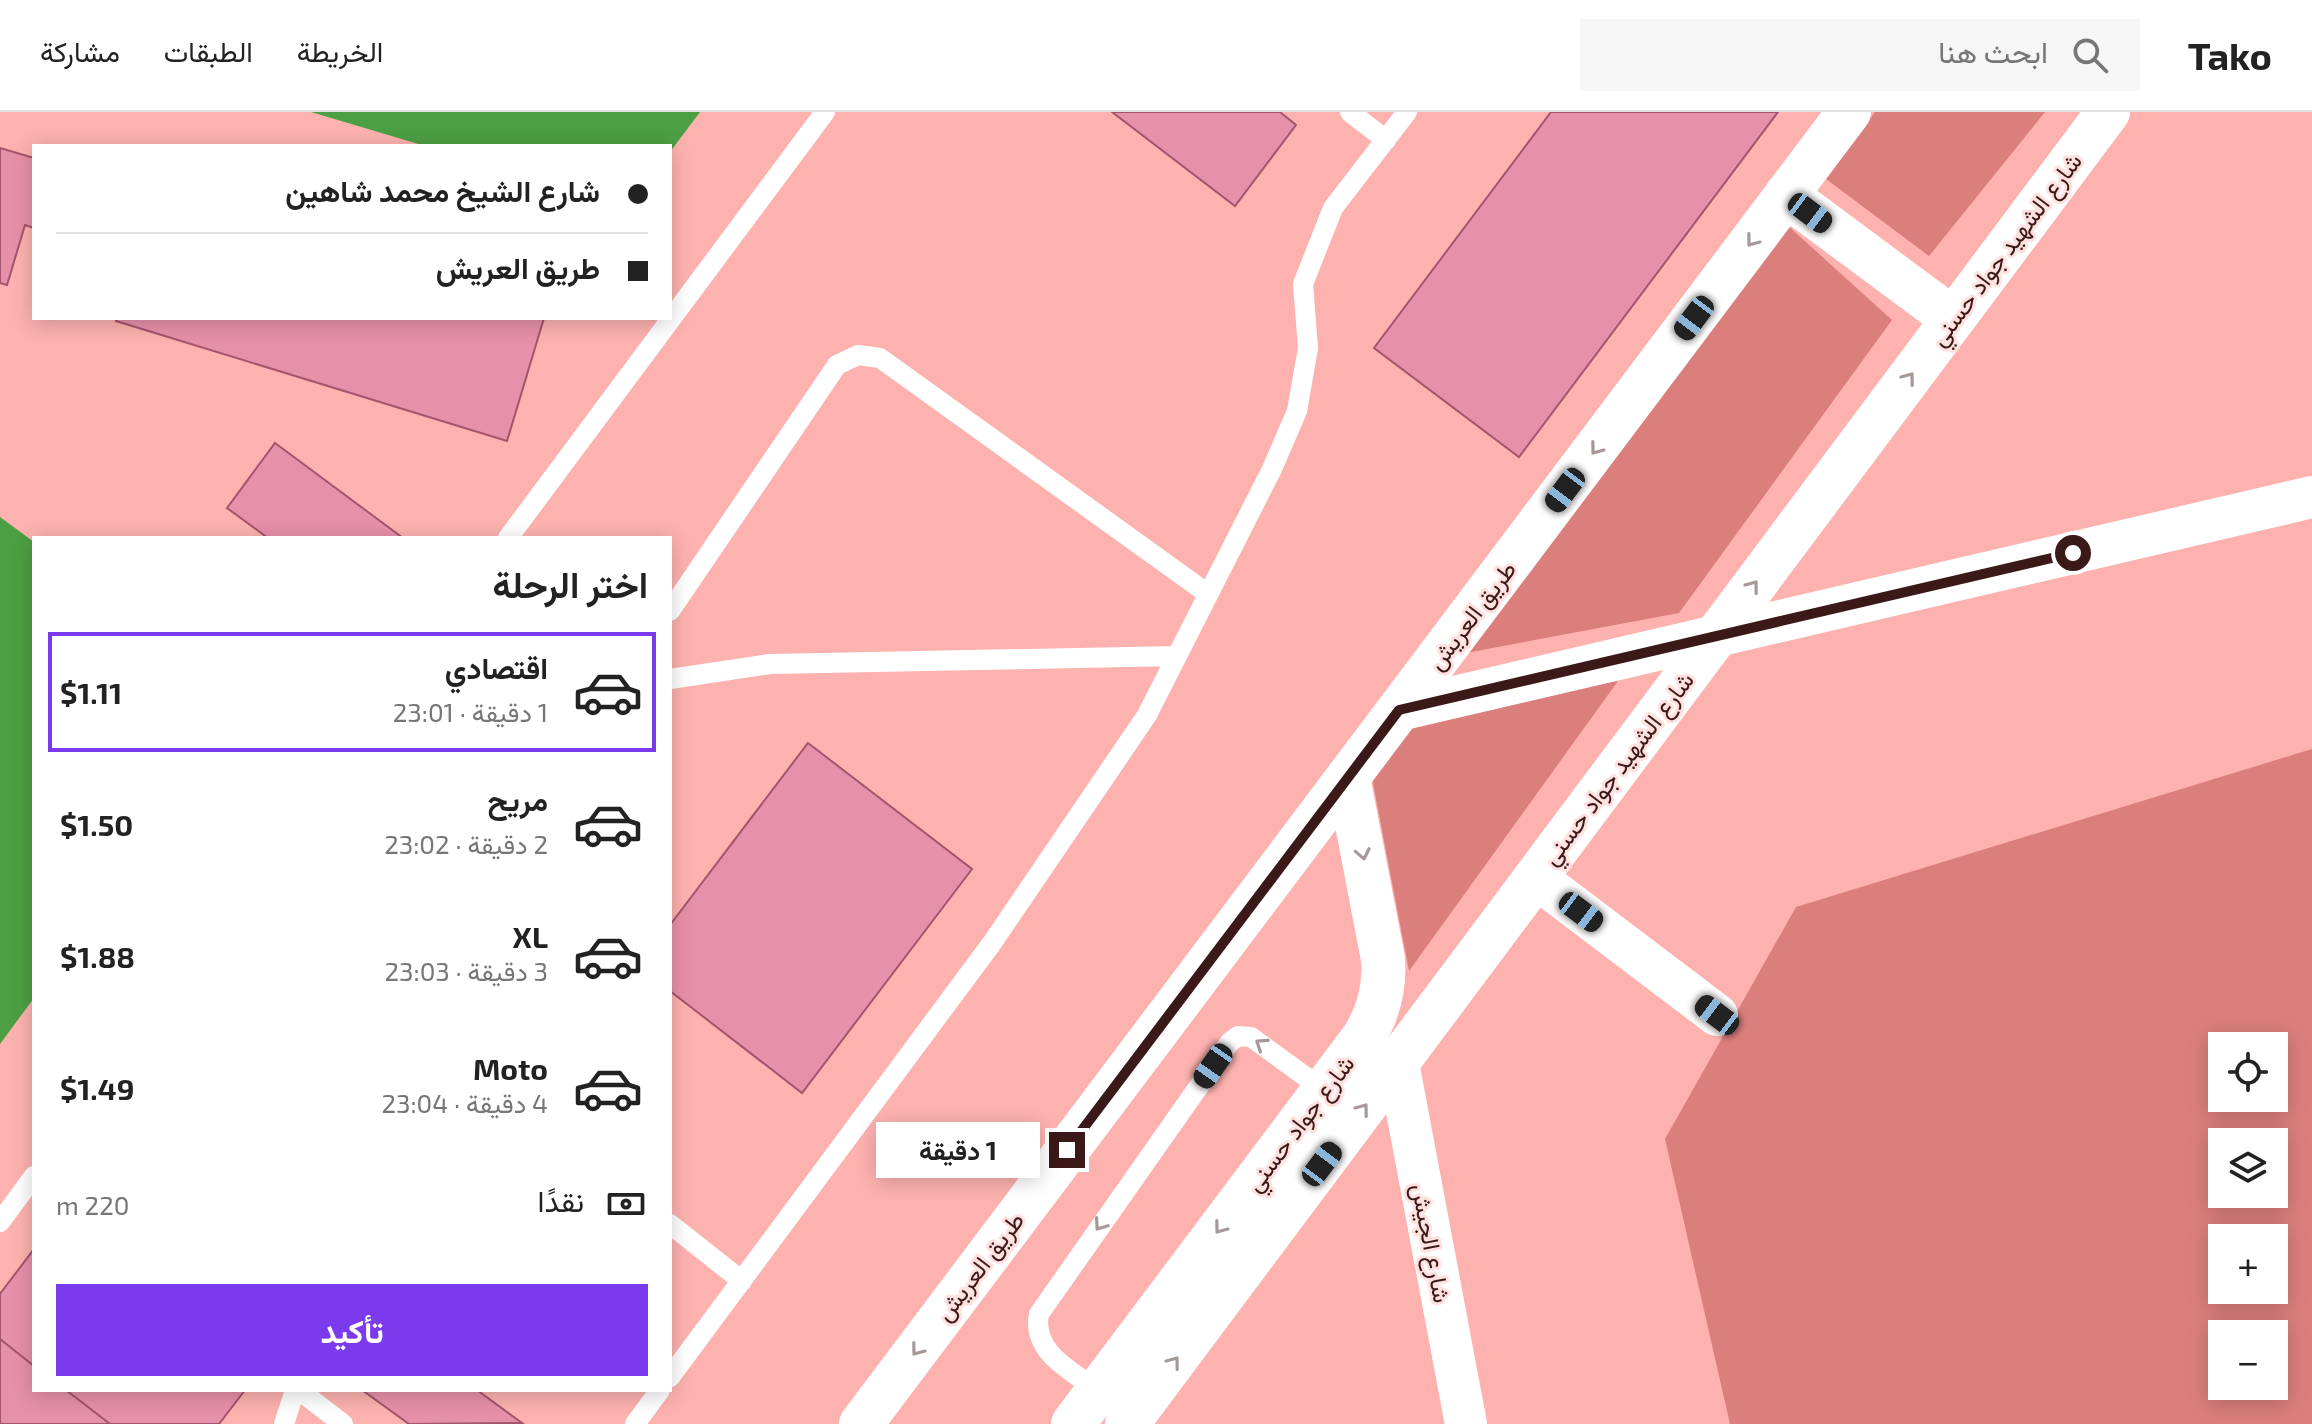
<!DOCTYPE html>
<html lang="ar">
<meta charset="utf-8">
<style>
:root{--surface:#fff;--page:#f6f6f6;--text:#222;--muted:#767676;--line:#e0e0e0;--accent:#7c3aed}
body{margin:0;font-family:"Exo 2",Vazirmatn,sans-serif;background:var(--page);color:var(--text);direction:rtl;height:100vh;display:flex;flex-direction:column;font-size:30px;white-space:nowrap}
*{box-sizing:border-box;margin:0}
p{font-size:26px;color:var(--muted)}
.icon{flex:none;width:44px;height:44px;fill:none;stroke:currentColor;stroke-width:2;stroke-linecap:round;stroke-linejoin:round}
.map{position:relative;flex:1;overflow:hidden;direction:ltr}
.drawer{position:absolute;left:32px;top:424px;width:640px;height:856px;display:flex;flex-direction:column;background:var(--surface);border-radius:0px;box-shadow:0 4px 20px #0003;direction:rtl}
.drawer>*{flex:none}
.hud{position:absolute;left:32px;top:32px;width:640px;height:176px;border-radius:0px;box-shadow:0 4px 20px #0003;direction:rtl;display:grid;align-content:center;height:176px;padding:0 24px;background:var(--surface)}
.buttons{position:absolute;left:2208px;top:920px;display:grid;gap:16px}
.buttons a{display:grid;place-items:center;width:80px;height:80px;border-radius:0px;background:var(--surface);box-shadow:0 4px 20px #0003;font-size:40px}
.end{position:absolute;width:36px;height:36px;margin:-18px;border:10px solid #3b1919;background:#fff;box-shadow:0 0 0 4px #fff}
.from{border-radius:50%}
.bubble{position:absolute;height:56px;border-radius:0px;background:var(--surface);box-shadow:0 4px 20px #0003;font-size:26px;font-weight:700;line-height:56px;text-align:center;direction:rtl}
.car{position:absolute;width:24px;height:48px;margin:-24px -12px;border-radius:10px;box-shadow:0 0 6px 2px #0007;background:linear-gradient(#222 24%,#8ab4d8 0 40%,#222 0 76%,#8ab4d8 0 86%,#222 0)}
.hud b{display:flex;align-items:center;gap:28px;height:76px;font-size:30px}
.hud b+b{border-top:2px solid var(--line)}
.hud i{width:20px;height:20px;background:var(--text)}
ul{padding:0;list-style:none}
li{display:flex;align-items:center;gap:24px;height:120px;margin:0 16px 12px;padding:0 8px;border:4px solid transparent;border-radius:0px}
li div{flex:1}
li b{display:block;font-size:30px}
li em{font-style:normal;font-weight:700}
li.current{border-color:var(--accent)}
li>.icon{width:72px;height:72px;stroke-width:1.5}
h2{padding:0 24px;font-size:36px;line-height:96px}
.pay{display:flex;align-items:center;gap:20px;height:88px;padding:0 24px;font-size:30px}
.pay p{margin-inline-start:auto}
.primary-button{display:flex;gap:16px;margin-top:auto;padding:16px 24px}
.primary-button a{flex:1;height:92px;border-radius:0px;background:var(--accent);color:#fff;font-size:32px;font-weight:700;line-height:92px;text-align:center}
header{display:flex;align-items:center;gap:48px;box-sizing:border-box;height:112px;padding:0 40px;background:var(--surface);border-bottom:2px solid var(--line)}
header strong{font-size:38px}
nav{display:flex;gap:44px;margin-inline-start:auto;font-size:28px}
.search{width:560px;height:72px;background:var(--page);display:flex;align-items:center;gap:20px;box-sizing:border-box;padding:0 28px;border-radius:0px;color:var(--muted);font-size:30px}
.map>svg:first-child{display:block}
.green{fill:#db7f7d;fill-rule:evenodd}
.water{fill:#4c9f43}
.building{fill:#e790a9;stroke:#a4546d;stroke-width:2}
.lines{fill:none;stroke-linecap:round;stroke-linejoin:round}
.lane{stroke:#fff;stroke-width:20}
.street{stroke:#fff;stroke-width:42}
.secondary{stroke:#fff;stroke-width:44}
.oneway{stroke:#a79898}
.route{stroke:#3b1919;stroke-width:10}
.labels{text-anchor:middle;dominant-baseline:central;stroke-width:6;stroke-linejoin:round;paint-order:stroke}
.street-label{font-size:24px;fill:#3b1919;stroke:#ffe1df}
</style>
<header>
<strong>Tako</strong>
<div class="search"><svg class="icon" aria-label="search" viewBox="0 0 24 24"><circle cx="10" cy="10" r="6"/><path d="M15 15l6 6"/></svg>ابحث هنا</div>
<nav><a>الخريطة</a><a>الطبقات</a><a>مشاركة</a></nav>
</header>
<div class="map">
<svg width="2312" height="1312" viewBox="0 0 2312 1312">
<rect width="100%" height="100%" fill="#fdb2af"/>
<path class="green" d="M1875,0H2045L1929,144L1826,67Z
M1786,112L1892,208L1679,501L1466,541Z
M1618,569L1409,859L1371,661L1406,607Z
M2312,637V1312H1730L1665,1027L1796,795ZM2222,934H2274V986H2222ZM2222,1030H2274V1082H2222ZM2222,1126H2274V1178H2222ZM2222,1222H2274V1274H2222Z"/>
<path class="water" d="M311,0H700L670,40V34H425Z
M0,405L34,430V886L0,932Z"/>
<path class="building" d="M1112,0H1280L1296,13L1235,94Z
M1551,0H1778L1519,345L1374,236Z
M0,36L34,46V116L25,113L7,173L0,171Z
M117,206H544L507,329L116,209Z
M275,331L403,426H268L227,396Z
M808,631L972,757L802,981L670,879V813Z
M34,1137V1254L0,1227V1182Z
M0,1227L34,1254V1278H66L110,1312H0Z
M66,1278H245L219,1312H110Z
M362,1278H477L522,1311L409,1312Z"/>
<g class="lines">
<path class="lane" d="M1350,0L1386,28
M508,426L825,0
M670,499L837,253L858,243L880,246L1208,482
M670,567L770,552L1177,544
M0,1110L34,1064
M670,1112L742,1169
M670,1265L992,831L1147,603L1272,357L1297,299L1308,236L1303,172L1333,96L1407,0
M299,1278L343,1312
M1103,1282C1076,1261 1031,1242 1039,1202L1230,930L1238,924L1251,925L1324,978
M284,1312L295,1278
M635,1312L660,1278"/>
<path class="street" d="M1399,598L2312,385
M1535,765L1717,903
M1398,951L1466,1312"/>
<path class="secondary" d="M1786,83L1953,207
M861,1312L1849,0
M1073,1312L1363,926C1379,901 1385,876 1383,847L1348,665
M1127,1312L2108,0"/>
</g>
<defs><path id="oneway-chevron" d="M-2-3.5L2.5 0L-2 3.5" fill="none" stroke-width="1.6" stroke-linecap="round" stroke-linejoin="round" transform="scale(2)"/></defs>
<g class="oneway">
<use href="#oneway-chevron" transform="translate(1752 129) rotate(127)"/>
<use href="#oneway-chevron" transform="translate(1909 266) rotate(-53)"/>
<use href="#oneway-chevron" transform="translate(1596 337) rotate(127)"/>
<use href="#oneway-chevron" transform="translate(1753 474) rotate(-53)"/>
<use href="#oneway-chevron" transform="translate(1363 742) rotate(79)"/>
<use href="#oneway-chevron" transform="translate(1261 932) rotate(-146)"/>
<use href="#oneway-chevron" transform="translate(1363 997) rotate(-53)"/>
<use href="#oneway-chevron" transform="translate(1100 1113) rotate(125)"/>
<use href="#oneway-chevron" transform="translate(1220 1116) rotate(127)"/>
<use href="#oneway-chevron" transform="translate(917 1238) rotate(127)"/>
<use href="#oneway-chevron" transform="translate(1174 1250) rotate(-53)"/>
</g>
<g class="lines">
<path class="route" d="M1067,1038L1399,598L2073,441"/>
</g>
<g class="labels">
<g class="street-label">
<text transform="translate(2005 137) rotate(-53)">شارع الشهيد جواد حسني</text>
<text transform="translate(1471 503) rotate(-53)">طريق العريش</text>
<text transform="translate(1617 656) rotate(-53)">شارع الشهيد جواد حسني</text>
<text transform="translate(1299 1011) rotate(-53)">شارع جواد حسني</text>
<text transform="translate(1432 1131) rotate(79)">شارع الجيش</text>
<text transform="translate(979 1154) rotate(-53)">طريق العريش</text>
</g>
</g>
</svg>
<div class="buttons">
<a><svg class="icon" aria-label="locate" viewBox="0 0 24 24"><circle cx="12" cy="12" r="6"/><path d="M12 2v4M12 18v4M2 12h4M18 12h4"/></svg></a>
<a><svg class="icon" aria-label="layers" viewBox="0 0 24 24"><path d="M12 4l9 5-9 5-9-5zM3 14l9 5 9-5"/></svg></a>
<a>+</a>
<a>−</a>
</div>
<i class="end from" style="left:2073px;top:441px"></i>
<i class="end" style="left:1067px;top:1038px"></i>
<div class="bubble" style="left:876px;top:1010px;width:164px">1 دقيقة</div>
<i class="car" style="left:1810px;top:101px;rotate:127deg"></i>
<i class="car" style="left:1694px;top:206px;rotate:217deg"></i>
<i class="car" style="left:1565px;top:378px;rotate:217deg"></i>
<i class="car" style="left:1581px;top:800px;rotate:127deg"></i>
<i class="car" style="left:1717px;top:903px;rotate:307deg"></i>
<i class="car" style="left:1213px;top:954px;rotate:215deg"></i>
<i class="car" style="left:1322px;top:1052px;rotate:37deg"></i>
<div class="hud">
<b><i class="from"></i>شارع الشيخ محمد شاهين</b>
<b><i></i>طريق العريش</b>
</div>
<section class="drawer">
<h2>اختر الرحلة</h2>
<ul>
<li class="current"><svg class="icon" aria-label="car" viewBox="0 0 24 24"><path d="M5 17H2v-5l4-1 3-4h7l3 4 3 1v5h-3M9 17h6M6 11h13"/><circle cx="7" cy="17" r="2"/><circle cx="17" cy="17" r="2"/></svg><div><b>اقتصادي</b><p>1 دقيقة · 23:01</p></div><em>$1.11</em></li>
<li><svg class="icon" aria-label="car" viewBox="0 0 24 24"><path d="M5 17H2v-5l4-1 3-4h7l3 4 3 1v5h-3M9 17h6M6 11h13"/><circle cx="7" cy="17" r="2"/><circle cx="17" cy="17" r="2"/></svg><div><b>مريح</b><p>2 دقيقة · 23:02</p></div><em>$1.50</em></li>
<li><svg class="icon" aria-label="car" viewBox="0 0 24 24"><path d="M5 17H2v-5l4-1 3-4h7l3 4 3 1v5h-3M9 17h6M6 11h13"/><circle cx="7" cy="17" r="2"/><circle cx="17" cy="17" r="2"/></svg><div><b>XL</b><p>3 دقيقة · 23:03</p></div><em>$1.88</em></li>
<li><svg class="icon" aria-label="car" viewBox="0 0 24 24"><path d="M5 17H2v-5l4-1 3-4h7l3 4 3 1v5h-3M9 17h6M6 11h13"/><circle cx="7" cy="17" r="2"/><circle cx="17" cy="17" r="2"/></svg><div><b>Moto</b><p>4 دقيقة · 23:04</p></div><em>$1.49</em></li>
</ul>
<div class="pay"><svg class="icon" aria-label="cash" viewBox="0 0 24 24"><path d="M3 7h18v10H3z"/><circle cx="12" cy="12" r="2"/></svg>نقدًا<p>220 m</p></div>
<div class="primary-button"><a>تأكيد</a></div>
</section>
</div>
